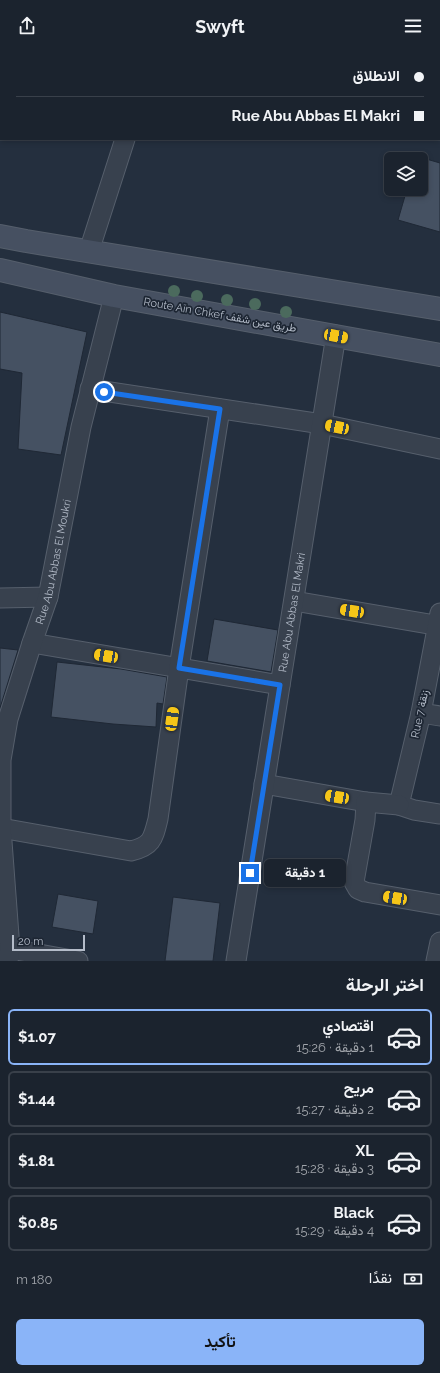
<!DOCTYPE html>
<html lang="ar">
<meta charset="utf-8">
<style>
:root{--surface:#1b232e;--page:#242b36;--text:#f1f3f6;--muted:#a0a4aa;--line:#39404a;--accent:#8ab4f8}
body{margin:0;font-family:Raleway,Vazirmatn,sans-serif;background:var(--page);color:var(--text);direction:rtl;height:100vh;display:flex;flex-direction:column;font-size:15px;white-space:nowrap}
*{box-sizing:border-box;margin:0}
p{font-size:13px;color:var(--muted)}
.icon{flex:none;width:22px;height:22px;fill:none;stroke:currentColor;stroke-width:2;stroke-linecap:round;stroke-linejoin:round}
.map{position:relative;height:909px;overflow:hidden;direction:ltr}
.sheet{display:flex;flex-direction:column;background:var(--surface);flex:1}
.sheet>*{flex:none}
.hud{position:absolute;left:0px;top:0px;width:440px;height:88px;box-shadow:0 2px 6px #0003,0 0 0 1px var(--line);direction:rtl;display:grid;align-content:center;height:88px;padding:0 16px;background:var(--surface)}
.controls{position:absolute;left:384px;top:100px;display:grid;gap:8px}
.controls a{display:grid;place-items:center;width:44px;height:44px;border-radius:6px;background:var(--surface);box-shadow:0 2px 6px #0003,0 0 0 1px var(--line);font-size:20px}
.scale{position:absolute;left:12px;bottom:10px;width:73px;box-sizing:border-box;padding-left:4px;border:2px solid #b4bcc9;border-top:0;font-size:11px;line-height:14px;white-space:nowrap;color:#b4bcc9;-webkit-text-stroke:3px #1d2633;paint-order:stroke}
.end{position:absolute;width:18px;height:18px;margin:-9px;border:5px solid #1a73e8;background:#fff;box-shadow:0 0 0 2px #fff}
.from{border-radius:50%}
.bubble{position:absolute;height:28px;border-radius:6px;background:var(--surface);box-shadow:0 2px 6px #0003,0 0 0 1px var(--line);font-size:13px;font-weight:700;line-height:28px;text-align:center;direction:rtl}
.car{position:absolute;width:12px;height:24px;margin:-12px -6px;border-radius:5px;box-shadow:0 0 3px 1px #0007;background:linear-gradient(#f5c518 24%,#345 0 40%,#f5c518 0 76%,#345 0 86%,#f5c518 0)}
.hud b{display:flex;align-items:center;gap:14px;height:38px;font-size:15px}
.hud b+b{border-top:1px solid var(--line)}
.hud i{width:10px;height:10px;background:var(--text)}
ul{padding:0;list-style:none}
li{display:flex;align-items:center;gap:12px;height:56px;margin:0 8px 6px;padding:0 8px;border:2px solid var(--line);border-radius:6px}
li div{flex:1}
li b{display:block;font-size:15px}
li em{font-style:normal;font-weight:700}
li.active{border-color:var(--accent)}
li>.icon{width:36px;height:36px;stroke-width:1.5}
h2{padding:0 16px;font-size:18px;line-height:48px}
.pay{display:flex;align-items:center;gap:10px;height:44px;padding:0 16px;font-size:15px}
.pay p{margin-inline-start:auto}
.cta{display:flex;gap:8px;margin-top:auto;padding:8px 16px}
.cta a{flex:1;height:46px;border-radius:6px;background:var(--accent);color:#111;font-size:16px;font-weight:700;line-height:46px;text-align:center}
header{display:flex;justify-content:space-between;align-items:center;height:52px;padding:0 16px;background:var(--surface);font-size:18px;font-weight:700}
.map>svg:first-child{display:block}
.building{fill:#455162;stroke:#1f2835}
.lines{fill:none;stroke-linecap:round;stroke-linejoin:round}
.street-casing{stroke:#565f6c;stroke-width:21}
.secondary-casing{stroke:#565f6c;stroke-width:24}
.street{stroke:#38414e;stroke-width:19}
.secondary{stroke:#465061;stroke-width:22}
.tree{fill:#4b6a5d}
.route{stroke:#1a73e8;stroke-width:5}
.labels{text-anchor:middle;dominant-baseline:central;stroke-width:3.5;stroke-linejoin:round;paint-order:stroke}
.street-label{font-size:11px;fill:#b4bcc9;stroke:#1d2633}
</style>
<header><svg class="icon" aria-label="menu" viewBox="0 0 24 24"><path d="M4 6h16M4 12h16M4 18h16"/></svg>Swyft<svg class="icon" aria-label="share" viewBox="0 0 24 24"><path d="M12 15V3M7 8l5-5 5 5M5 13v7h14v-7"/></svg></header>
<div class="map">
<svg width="440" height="909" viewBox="0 0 440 909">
<rect width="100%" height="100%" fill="#242f3e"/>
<path class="building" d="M416,104L440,111V180L398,168L407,137H421V107H415Z
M0,260L87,280L61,403L18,397L22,321L0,317Z
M214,567L278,578L271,620L207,609Z
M0,596L18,598L0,656Z
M57,610L121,617L167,625L163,652L157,651L156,675L113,672L51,665Z
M58,842L98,849L93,882L52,875Z
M173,845L220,851L213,909H165Z"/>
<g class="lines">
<defs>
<g id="street">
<path d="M311,0L314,1"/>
<path d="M153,1L154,0"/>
<path d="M439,39L440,40"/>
<path d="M89,199L125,87"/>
<path d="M90,337L322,372L440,397"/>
<path d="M0,546L48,545"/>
<path d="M294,549L440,574"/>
<path d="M440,561L421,661L399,753L414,758L440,762"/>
<path d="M32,591L280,633"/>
<path d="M421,661L440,664"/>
<path d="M264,732L366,750"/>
<path d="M399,753L366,750L365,768L354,830L358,837L365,840L440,853"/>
<path d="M1,776L131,799C152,794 153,787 158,767L179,616L220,357"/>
<path d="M0,895L78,909"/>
<path id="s1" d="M8,909L10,897L1,776V708L8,667L32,591L48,545L81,375L114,244"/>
<path id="s2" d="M236,909L336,283"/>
<path d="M436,909L440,890"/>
</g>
<path id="secondary" d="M0,184L26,189L440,257
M0,218L114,244L440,303"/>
</defs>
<use href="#street" class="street-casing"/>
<use href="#secondary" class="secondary-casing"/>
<use href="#street" class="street"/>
<use href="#secondary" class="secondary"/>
</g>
<g class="tree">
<circle cx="174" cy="239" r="6"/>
<circle cx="197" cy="244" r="6"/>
<circle cx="227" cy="248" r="6"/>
<circle cx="255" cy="252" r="6"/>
<circle cx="286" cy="260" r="6"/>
</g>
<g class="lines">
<path class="route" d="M104,340L220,357L179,616L280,633L250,821"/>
</g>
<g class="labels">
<g class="street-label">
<text transform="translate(220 263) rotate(10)">Route Aïn Chkef طريق عين شقف</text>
<text stroke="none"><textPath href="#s1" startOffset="407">Rue Abu Abbas El Moukri</textPath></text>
<text stroke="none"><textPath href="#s2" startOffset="353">Rue Abu Abbas El Makri</textPath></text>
<text transform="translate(420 662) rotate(-78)">Rue 7 زنقة</text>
</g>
</g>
</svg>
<div class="controls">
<a><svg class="icon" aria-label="layers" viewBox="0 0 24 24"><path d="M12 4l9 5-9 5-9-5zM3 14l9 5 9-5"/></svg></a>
</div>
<div class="scale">20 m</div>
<i class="end from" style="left:104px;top:340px"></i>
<i class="end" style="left:250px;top:821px"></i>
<div class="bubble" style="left:264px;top:807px;width:82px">1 دقيقة</div>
<i class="car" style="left:336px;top:284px;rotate:101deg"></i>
<i class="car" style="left:337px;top:375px;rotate:282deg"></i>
<i class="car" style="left:352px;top:559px;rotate:279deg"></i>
<i class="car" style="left:106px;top:604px;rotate:280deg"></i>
<i class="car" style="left:172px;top:667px;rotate:8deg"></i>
<i class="car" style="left:337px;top:745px;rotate:280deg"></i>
<i class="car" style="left:395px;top:846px;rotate:280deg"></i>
<div class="hud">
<b><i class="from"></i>الانطلاق</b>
<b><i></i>Rue Abu Abbas El Makri</b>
</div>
</div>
<section class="sheet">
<h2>اختر الرحلة</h2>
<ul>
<li class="active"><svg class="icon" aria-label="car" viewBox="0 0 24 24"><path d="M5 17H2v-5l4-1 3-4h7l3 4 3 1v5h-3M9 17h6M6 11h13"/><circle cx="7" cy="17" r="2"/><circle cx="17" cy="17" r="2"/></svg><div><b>اقتصادي</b><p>1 دقيقة · 15:26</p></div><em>$1.07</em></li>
<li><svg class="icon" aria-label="car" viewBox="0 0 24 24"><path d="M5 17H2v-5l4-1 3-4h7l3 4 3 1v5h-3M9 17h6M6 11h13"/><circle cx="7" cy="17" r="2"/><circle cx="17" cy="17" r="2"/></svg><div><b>مريح</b><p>2 دقيقة · 15:27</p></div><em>$1.44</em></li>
<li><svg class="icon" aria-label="car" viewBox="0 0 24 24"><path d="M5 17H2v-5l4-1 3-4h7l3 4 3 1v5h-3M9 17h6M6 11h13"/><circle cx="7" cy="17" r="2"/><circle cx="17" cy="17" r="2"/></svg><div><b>XL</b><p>3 دقيقة · 15:28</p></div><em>$1.81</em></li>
<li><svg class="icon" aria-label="car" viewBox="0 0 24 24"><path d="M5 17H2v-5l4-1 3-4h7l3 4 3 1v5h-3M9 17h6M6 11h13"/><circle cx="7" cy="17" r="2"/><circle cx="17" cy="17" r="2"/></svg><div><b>Black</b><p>4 دقيقة · 15:29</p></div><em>$0.85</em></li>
</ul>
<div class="pay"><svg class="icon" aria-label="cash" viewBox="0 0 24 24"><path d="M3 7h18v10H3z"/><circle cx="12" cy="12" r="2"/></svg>نقدًا<p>180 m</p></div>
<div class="cta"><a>تأكيد</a></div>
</section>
